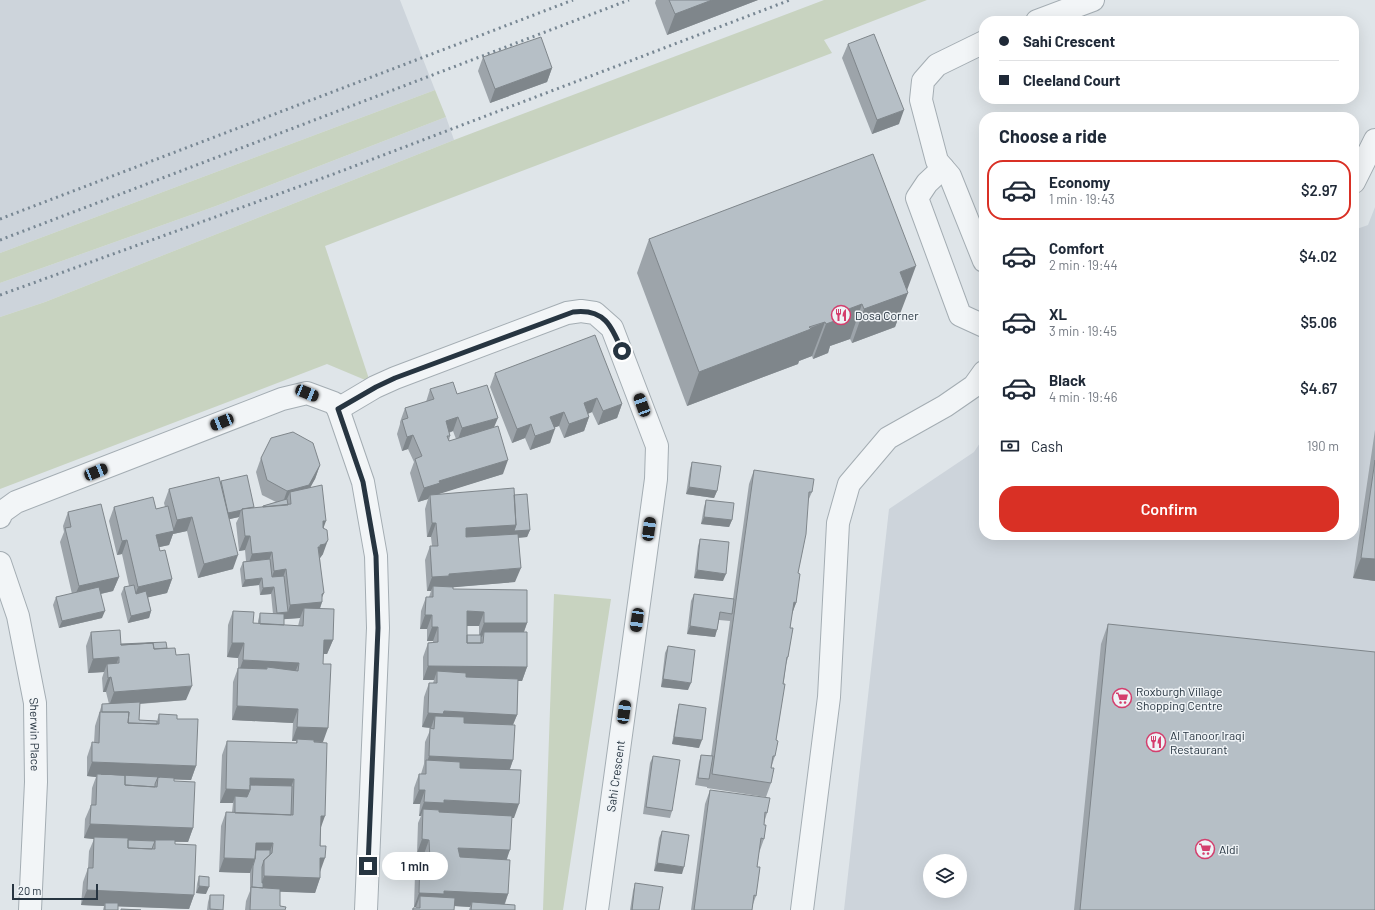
<!DOCTYPE html>
<meta charset="utf-8">
<style>
:root{--surface:#fff;--page:#f6f6f7;--text:#1f2937;--muted:#747a83;--line:#e0e1e3;--accent:#d93025}
body{margin:0;font-family:Barlow,sans-serif;background:var(--page);color:var(--text);height:100vh;display:flex;flex-direction:column;font-size:15px;white-space:nowrap}
*{box-sizing:border-box;margin:0}
p{font-size:13px;color:var(--muted)}
.icon{flex:none;width:22px;height:22px;fill:none;stroke:currentColor;stroke-width:2;stroke-linecap:round;stroke-linejoin:round}
.map{position:relative;flex:1;overflow:hidden}
.details{position:absolute;left:979px;top:112px;width:380px;height:428px;display:flex;flex-direction:column;background:var(--surface);border-radius:16px;box-shadow:0 4px 16px #0002}
.details>*{flex:none}
.hud{position:absolute;left:979px;top:16px;width:380px;height:88px;border-radius:16px;box-shadow:0 4px 16px #0002;display:grid;align-content:center;height:88px;padding:0 20px;background:var(--surface)}
.buttons{position:absolute;left:923px;top:854px;display:grid;gap:8px}
.buttons a{display:grid;place-items:center;width:44px;height:44px;border-radius:50%;background:var(--surface);box-shadow:0 4px 16px #0002;font-size:20px}
.scale{position:absolute;left:12px;bottom:10px;width:86px;box-sizing:border-box;padding-left:4px;border:2px solid #273541;border-top:0;font-size:11px;line-height:14px;white-space:nowrap;color:#273541;-webkit-text-stroke:3px #eff3f6;paint-order:stroke}
.end{position:absolute;width:18px;height:18px;margin:-9px;border:5px solid #273541;background:#fff;box-shadow:0 0 0 2px #fff}
.from{border-radius:50%}
.bubble{position:absolute;height:28px;border-radius:14px;background:var(--surface);box-shadow:0 4px 16px #0002;font-size:13px;font-weight:600;line-height:28px;text-align:center}
.car{position:absolute;width:12px;height:24px;margin:-12px -6px;border-radius:5px;box-shadow:0 0 3px 1px #0007;background:linear-gradient(#222 24%,#8ab4d8 0 40%,#222 0 76%,#8ab4d8 0 86%,#222 0)}
.hud b{display:flex;align-items:center;gap:14px;height:38px;font-size:15px}
.hud b+b{border-top:1px solid var(--line)}
.hud i{width:10px;height:10px;background:var(--text)}
ul{padding:0;list-style:none}
li{display:flex;align-items:center;gap:12px;height:60px;margin:0 8px 6px;padding:0 12px;border:2px solid transparent;border-radius:16px}
li div{flex:1}
li b{display:block;font-size:15px}
li em{font-style:normal;font-weight:600}
li.current{border-color:var(--accent)}
li>.icon{width:36px;height:36px;stroke-width:1.5}
h2{padding:0 20px;font-size:18px;line-height:48px}
.pay{display:flex;align-items:center;gap:10px;height:44px;padding:0 20px;font-size:15px}
.pay p{margin-inline-start:auto}
.cta{display:flex;gap:8px;margin-top:auto;padding:8px 20px}
.cta a{flex:1;height:46px;border-radius:16px;background:var(--accent);color:#fff;font-size:16px;font-weight:600;line-height:46px;text-align:center}
.map>svg:first-child{display:block}
.built{fill:#cdd4db;fill-rule:evenodd}
.green{fill:#c8d3c0}
.lines{fill:none;stroke-linecap:round;stroke-linejoin:round}
.minor-casing{stroke:#a4adb3;stroke-width:24}
.minor{stroke:#f2f5f7;stroke-width:22}
.rail{stroke:#788793;stroke-width:3;stroke-dasharray:2 4;stroke-linecap:butt}
.wall{fill:#9da4aa;fill-rule:evenodd}
.shaded-wall{fill:#7f868b}
.building{fill:#b6bfc6;stroke:#7f868b}
.route{stroke:#273541;stroke-width:5}
.labels{text-anchor:middle;dominant-baseline:central;stroke-width:3;stroke-linejoin:round;paint-order:stroke}
.poi-label{font-size:12px;fill:#273541;stroke:#eff3f6;text-anchor:start}
.street-label{font-size:12px;fill:#273541;stroke:#eff3f6}
</style>
<div class="map">
<svg width="1375" height="910" viewBox="0 0 1375 910">
<rect width="100%" height="100%" fill="#dfe5e9"/>
<path class="built" d="M0,0H400L435,90L0,253Z
M446,117L454,140L45,302L0,317V283L216,206Z
M1375,207V910H844L889,509L974,452L984,437V535H1354V230L1368,225ZM930,861H960V891H930Z"/>
<path class="green" d="M824,0H927L824,40L832,53L325,246L370,382L327,364L0,489V317L45,302L454,140Z
M435,90L446,117L216,206L0,283V253Z
M554,594L611,599L563,910H543Z"/>
<g class="lines">
<defs>
<g id="minor">
<path d="M1037,21L1093,0"/>
<path d="M984,42L937,65L923,81L921,100L937,161L950,176L984,261"/>
<path d="M943,168L927,183L917,198L960,315L984,326"/>
<path d="M1354,182L1375,140"/>
<path d="M338,409L375,387L395,378L567,313L581,311L595,313L612,328L657,446L656,479L597,910"/>
<path d="M0,517L2,512L16,502L282,399L307,393L334,403L338,409L363,482L376,556L378,628L366,910"/>
<path id="s1" d="M0,563L18,616L35,703L36,782L30,910"/>
<path d="M802,910L829,697L838,523L849,484L888,438L945,406L974,386L984,372"/>
</g>
</defs>
<use href="#minor" class="minor-casing"/>
<use href="#minor" class="minor"/>
<path class="rail" d="M0,219L573,0
M0,240L629,0
M0,295L331,175L790,0"/>
</g>
<path class="wall" d="M656,0H758L667,35L655,3Z
M848,44L899,124L872,134L842,58Z
M483,57L552,68L547,82L490,103L478,71Z
M649,239L907,291L895,327L852,343L850,339L830,346L828,353L813,359L812,356L799,361L798,364L687,406L637,273Z
M495,373L622,404L617,418L598,425L592,412L588,414L589,417L584,431L564,438L559,426L554,427L550,443L530,450L525,438L512,443L490,387Z
M430,389L457,394L494,428L503,474L437,494L514,495L530,530L527,537L518,538L515,582L453,587V589L527,623L524,632L527,667L522,681H518L517,715L513,725V760L510,769L514,818H512L507,860L508,894L505,904L515,910H469L470,907L454,906V910H412L413,908H416V907H414L415,874L420,860H424V854L417,853L418,823L421,816H419L420,804H413L414,788L419,774H421L424,764L425,742L431,728L422,727L424,697L429,683H433L434,680H423V657L428,643L433,642V641H427V629H420L421,611L426,597H429L431,591H427L425,560L430,546H432L431,537H427L425,509L428,499L418,502L410,473L414,462L408,449L402,451L397,434L400,424V422L405,408L426,402ZM453,431L456,439L449,441L450,436L449,433ZM467,626H479V635H467Z
M1375,430V581L1353,578Z
M261,458L320,465L315,479L309,488L324,528L323,554L320,558L322,602L320,609L333,640L327,654H323V742H314L321,828L320,878L315,893L280,891V906L285,910H245L246,901L250,891V873L219,872L221,826L226,812H232L233,803H220L222,755L227,741L296,743V741H292L293,723L232,720L233,682L238,668V658L227,657L228,625L233,611L253,623L258,624V621L260,613L273,614L271,594L260,595L259,585L242,587L240,569L243,562L246,561L245,550L239,551L236,523L239,517L229,519L233,569L198,578L187,531L173,534L169,545L159,547L160,551L172,579L167,593L148,597L151,611L149,618L128,623L121,594L124,587L129,586L122,554L117,555L109,521L114,507L156,509L165,507L164,503L169,489L220,482L221,481L254,507L253,508L262,507L263,506L276,502L262,495L256,472ZM300,618L298,626L284,625V619Z
M692,462L717,491L714,498L686,494L690,469Z
M754,470L812,492L808,501L798,573L796,603L792,613L790,628L788,657L786,665L776,740L775,756L771,768V783L766,797L707,788V786V787L695,785L699,762L701,755L711,756L730,621L719,620L715,637L687,634L691,601L694,594L733,599L749,484Z
M706,500L732,520L729,527L701,524L704,507Z
M68,512L119,577L113,591L101,594L102,618L59,628L53,605L56,597L72,594L60,542L64,532L63,526Z
M700,539L723,581L694,578L698,546Z
M1108,624L1375,910H1074L1101,644Z
M91,632L121,644L167,648L176,655L186,700L140,704L139,720L157,721L159,714L177,719L196,766L191,780L174,779V781L193,828L188,842H175V844L194,895L189,909L118,906V910H103L104,906L81,905L83,882L88,868L89,851L94,839L84,838L85,819L91,805L92,788L96,777L87,776V757L92,742L94,743L95,726L102,704H109L106,692H103L102,678L104,672L88,673L86,646Z
M668,646L688,690L661,687L665,653Z
M679,704L699,748L672,744L677,712Z
M653,756L672,811L670,818L643,814L650,763Z
M710,790L767,813L764,823V839L759,853L757,867L756,896L752,907V910H691L705,804Z
M662,831L682,874L654,871L659,838Z
M199,876L206,894L196,893L197,884Z
M635,883L659,910H630L633,891Z
M210,895L223,910H207L208,902Z"/>
<path class="shaded-wall" d="M712,0H758L667,35L675,14Z
M552,68L547,82L490,103L495,89Z
M904,110L899,124L872,134L877,120Z
M916,266L906,293H908L895,327L852,343L864,309L900,272Z
M862,304L850,339L830,346L828,353L813,359L826,324L838,313Z
M825,322L812,356L799,361L798,364L687,406L699,372Z
M597,398L592,412L579,417L584,403Z
M622,404L617,418L598,425L603,411Z
M564,412L559,426L545,431L550,417Z
M458,417L453,431L441,435L446,421Z
M589,417L584,431L564,438L569,424Z
M498,418L492,432L457,442L462,428Z
M531,424L525,438L512,443L517,429Z
M555,429L550,443L530,450L535,436Z
M413,435L408,449L402,451L407,437Z
M508,460L503,474L436,495H430L428,499L418,502L424,488L439,481Z
M320,465L315,479L304,499L290,492L285,504L282,505L287,491Z
M689,487L717,491L714,498L686,494Z
M241,510L239,517L226,520L228,513Z
M192,517L187,531L173,534L169,545L151,549L156,535L173,531L177,520Z
M704,517L732,520L729,527L701,524Z
M323,521H326L321,535Z
M432,523H436L431,537H427Z
M516,525L530,530L527,537L461,542L466,528Z
M245,536H250L245,550L239,551Z
M127,540L122,554L117,555L122,541Z
M328,540L323,554L320,558L318,547L320,545Z
M272,552L267,566L247,568L252,554Z
M238,555L233,569L198,578L204,564Z
M1361,558L1375,559V581L1353,578Z
M521,568L515,582L445,588L433,586L431,591H427L432,577L449,574Z
M286,569L281,583L269,585L274,571Z
M697,570L726,574L723,581L694,578Z
M119,577L113,591L73,600L79,586Z
M262,578L259,585L242,587L245,580Z
M172,579L167,593L133,601L138,587Z
M274,587L271,594L260,595L263,588Z
M324,593L320,602H322L317,616L304,608L300,618L274,620L277,613L288,612L290,605Z
M794,602L796,603L791,617Z
M105,611L102,618L59,628L62,621Z
M151,611L149,618L128,623L131,616Z
M467,611L484,612L479,626H462Z
M425,615H432L427,629H420Z
M484,623H527L522,637L484,632L482,637H479Z
M690,626L717,630L715,637L687,634Z
M432,627H438L433,641H427Z
M324,640H333L327,654H319Z
M232,643H244L238,658L227,657Z
M119,657L114,671L107,664L104,672L88,673L93,659Z
M243,660L299,663L293,677L267,669V667L264,675L238,674Z
M428,666L527,667L522,681L437,680V671L434,680H423Z
M111,677L106,692H103L108,678Z
M663,679L691,683L688,690L661,687Z
M192,686L186,700L109,706L114,692Z
M237,706L298,709L293,723L232,720Z
M444,711L517,715L511,729L439,726L435,716L431,728L422,727L428,713Z
M297,727L328,728L323,742L297,741V739L296,741H292Z
M674,737L702,740L699,748L672,744Z
M429,756L513,760L508,774L426,766Z
M92,762L196,766L191,780L158,779L97,774L96,777L87,776Z
M250,778L294,779L289,793L245,804L235,796L233,803H220L226,789Z
M419,790H425L420,804H413Z
M444,800L519,804L514,818L440,815L423,809L421,816H419L424,802Z
M321,816H325L320,830Z
M90,824L193,828L188,842L155,841V840V841L94,839V837V839L84,838Z
M422,839L429,840L424,854L417,853Z
M256,843H273L268,857H253Z
M458,848L510,850L505,864L453,862Z
M224,858L255,859L250,873L219,872Z
M320,858H325L320,872Z
M657,863L684,867L682,874L654,871Z
M264,876L320,878L315,893L259,891Z
M199,886L209,887L206,894L196,893Z
M87,890L194,895L189,909L105,906V903L104,906L81,905Z
M444,891L508,894L503,908L472,902L470,907L440,905L420,896L416,907H414L419,893Z"/>
<path class="building" d="M669,0H712L675,14Z
M874,34L904,110L877,120L848,44Z
M541,37L552,68L495,89L483,57Z
M873,154L916,266L900,272L908,293L864,309L862,304L838,313L840,319L826,324L825,322L809,327L811,329L699,372L649,239Z
M595,335L622,404L603,411L597,398L584,403L589,417L569,424L564,412L550,417L555,429L535,436L531,424L517,429L495,373Z
M453,382L457,394L487,385L498,418L462,428L458,417L446,421L450,436H447L449,441L498,426L508,460L439,481L440,483L424,488L415,459L422,456L413,435L407,437L402,420L408,418L405,408L434,399L430,389Z
M293,432L313,443L320,465L309,485L287,491L267,480L261,458L271,438Z
M1375,460V559L1361,558Z
M692,462L721,466L717,491L689,487Z
M754,470L814,479L812,492H809L806,534L798,573L800,574L796,603L794,602L790,628H793L788,657H787L783,684H785L776,740L778,741L775,756H773L771,768H774L771,783L712,774Z
M247,475L254,507L242,509V510L228,513L221,481Z
M219,477L238,555L204,564L192,517L177,520L169,489Z
M322,485L326,521H323V528L327,530L328,540L325,544L320,545V547H318L324,593L322,594V602L290,605L286,569L274,571L272,552L252,554L250,536H245L242,509L291,504L290,492Z
M514,488L516,525L466,528V537L518,534L521,568L449,574V576L432,577L430,546H438L436,523H432L430,495Z
M527,494L530,530L514,531L516,525L514,495Z
M153,497L156,509L168,506L174,531L156,535L160,551L165,550L172,579L138,587L127,540L122,541L114,507Z
M287,499L288,505L263,507V506Z
M706,500L734,503L732,520L704,517Z
M101,504L119,577L79,586L65,528L71,527L68,512Z
M700,539L729,542L726,574L697,570Z
M270,559L272,577L284,576L288,612L277,613L274,587L263,588L262,578L245,580L243,562Z
M134,585L136,594L146,591L151,611L131,616L124,587Z
M433,586L453,587V589L527,590V623H484V612L467,611V643H483L484,632H527V667L428,666V643L438,642V627H432V615H425L426,597H433Z
M99,587L105,611L62,621L56,597Z
M694,594L734,599L732,614L720,612L717,630L690,626Z
M304,608L334,609L333,640H324L323,664H331L328,728L297,727L298,709L237,706L238,668L267,669V667L298,671L299,663L243,660L244,643H232L233,611L254,612L253,623L303,626Z
M260,613L284,614V625L260,624Z
M1108,624L1375,652V910H1080Z
M120,630L121,645L153,643L154,649L175,648L176,655L189,654L192,686L114,692L111,677L108,678L107,664L119,663V657L93,659L91,632Z
M467,635H481V643H467Z
M166,642L167,648L154,649L153,643L121,645V644Z
M668,646L695,650L691,683L663,679Z
M437,671L466,673V677L518,679L517,715L444,711L443,714L428,713L429,683H437Z
M140,702L139,720L157,721V724L128,723L129,712H102V704Z
M679,704L706,708L702,740L674,737Z
M100,712H129L128,723L159,724V714L177,715V719H198L196,766L92,762V742L99,743Z
M435,716L464,717V723L515,725L513,760L429,756L430,728L434,729Z
M297,739L314,740V742L327,743L325,816H321L320,846H326L325,858H320V878L264,876V860L272,853L273,843H256L255,859L224,858L226,812L293,815L294,779L250,778V790L226,789L227,741L297,743Z
M701,755L713,756L709,779L698,778Z
M653,756L680,760L672,811L646,807Z
M426,760L460,762V768L521,770L519,804L444,800V803L424,802L425,790H419V774H426Z
M97,774L125,775V785L157,787L158,777L174,778V781L195,782L193,828L90,824L91,805H96Z
M101,774L160,777H158L155,784V787L125,785V775Z
M250,785L292,786L291,815L235,813V796L247,797L250,790Z
M710,790L770,798L767,813L765,812L764,825H766L764,839L761,838L757,867H760L756,896L754,895L752,910H694Z
M423,809L439,810V812L512,816L510,850L458,848L460,857L510,860L508,894L444,891V894L419,893L420,860H430L429,840L422,839Z
M662,831L689,835L684,867L657,863Z
M94,837L128,838V848L155,849V840H175V844L196,845L194,895L87,890L88,868H93Z
M128,840L155,841L153,846L152,849L128,848Z
M256,850H270V855L264,860L262,867V883H263V888L252,887L253,866L255,859Z
M199,876L209,877V887L199,886Z
M635,883L663,887L659,910H632Z
M251,887L280,889V906L286,907L285,910H250Z
M210,895H224L223,910L210,909Z
M420,896L455,898L454,910H413V908H420Z
M472,902L515,905V910H471Z
M105,903H118V910H105Z
M121,909L141,910H121Z"/>
<g class="lines">
<path class="route" d="M368,866L378,628L376,556L363,482L338,409L376,387L395,378L573,312C604,308 612,326 622,351"/>
</g>
<defs>
<symbol id="restaurant-ring" viewBox="-11 -11 22 22"><circle r="9.5" fill="#eff3f6" stroke="#d43e6d" stroke-width="1.5"/><path d="M-5-6h1v4h1v-4h1v4h1v-4h1v5L-1.5 .5V6h-2V.5L-5-1ZM5-6V6H3V1.5H1.5Q1.5-4 5-6Z" fill="#d43e6d"/></symbol>
<symbol id="supermarket-ring" viewBox="-11 -11 22 22"><circle r="9.5" fill="#eff3f6" stroke="#d43e6d" stroke-width="1.5"/><path d="M-6-5.5h2.5l.6 2H6L4.5 2H-2.5L-4.4-4H-6ZM-1.5 3.2a1.3 1.3 0 1 0 .1 0ZM3 3.2a1.3 1.3 0 1 0 .1 0Z" fill="#d43e6d"/></symbol>
</defs>
<g fill-rule="evenodd">
<use href="#restaurant-ring" x="830" y="304" width="22" height="22"/>
<use href="#supermarket-ring" x="1111" y="687" width="22" height="22"/>
<use href="#restaurant-ring" x="1145" y="731" width="22" height="22"/>
<use href="#supermarket-ring" x="1194" y="838" width="22" height="22"/>
</g>
<g class="labels">
<g class="poi-label">
<text x="855" y="315">Dosa Corner</text>
<text x="1136" y="691">Roxburgh Village<tspan x="1136" dy="14">Shopping Centre</tspan></text>
<text x="1170" y="735">Al Tanoor Iraqi<tspan x="1170" dy="14">Restaurant</tspan></text>
<text x="1219" y="849">Aldi</text>
</g>
<g class="street-label">
<text stroke="none"><textPath href="#s1" startOffset="176">Sherwin Place</textPath></text>
<text transform="translate(615 776) rotate(-82)">Sahi Crescent</text>
</g>
</g>
</svg>
<div class="buttons">
<a><svg class="icon" aria-label="layers" viewBox="0 0 24 24"><path d="M12 4l9 5-9 5-9-5zM3 14l9 5 9-5"/></svg></a>
</div>
<div class="scale">20 m</div>
<i class="end from" style="left:622px;top:351px"></i>
<i class="end" style="left:368px;top:866px"></i>
<div class="bubble" style="left:382px;top:852px;width:66px">1 min</div>
<i class="car" style="left:307px;top:393px;rotate:112deg"></i>
<i class="car" style="left:642px;top:405px;rotate:340deg"></i>
<i class="car" style="left:222px;top:422px;rotate:248deg"></i>
<i class="car" style="left:96px;top:472px;rotate:68deg"></i>
<i class="car" style="left:649px;top:529px;rotate:8deg"></i>
<i class="car" style="left:637px;top:620px;rotate:188deg"></i>
<i class="car" style="left:624px;top:712px;rotate:8deg"></i>
<div class="hud">
<b><i class="from"></i>Sahi Crescent</b>
<b><i></i>Cleeland Court</b>
</div>
<section class="details">
<h2>Choose a ride</h2>
<ul>
<li class="current"><svg class="icon" aria-label="car" viewBox="0 0 24 24"><path d="M5 17H2v-5l4-1 3-4h7l3 4 3 1v5h-3M9 17h6M6 11h13"/><circle cx="7" cy="17" r="2"/><circle cx="17" cy="17" r="2"/></svg><div><b>Economy</b><p>1 min · 19:43</p></div><em>$2.97</em></li>
<li><svg class="icon" aria-label="car" viewBox="0 0 24 24"><path d="M5 17H2v-5l4-1 3-4h7l3 4 3 1v5h-3M9 17h6M6 11h13"/><circle cx="7" cy="17" r="2"/><circle cx="17" cy="17" r="2"/></svg><div><b>Comfort</b><p>2 min · 19:44</p></div><em>$4.02</em></li>
<li><svg class="icon" aria-label="car" viewBox="0 0 24 24"><path d="M5 17H2v-5l4-1 3-4h7l3 4 3 1v5h-3M9 17h6M6 11h13"/><circle cx="7" cy="17" r="2"/><circle cx="17" cy="17" r="2"/></svg><div><b>XL</b><p>3 min · 19:45</p></div><em>$5.06</em></li>
<li><svg class="icon" aria-label="car" viewBox="0 0 24 24"><path d="M5 17H2v-5l4-1 3-4h7l3 4 3 1v5h-3M9 17h6M6 11h13"/><circle cx="7" cy="17" r="2"/><circle cx="17" cy="17" r="2"/></svg><div><b>Black</b><p>4 min · 19:46</p></div><em>$4.67</em></li>
</ul>
<div class="pay"><svg class="icon" aria-label="cash" viewBox="0 0 24 24"><path d="M3 7h18v10H3z"/><circle cx="12" cy="12" r="2"/></svg>Cash<p>190 m</p></div>
<div class="cta"><a>Confirm</a></div>
</section>
</div>
